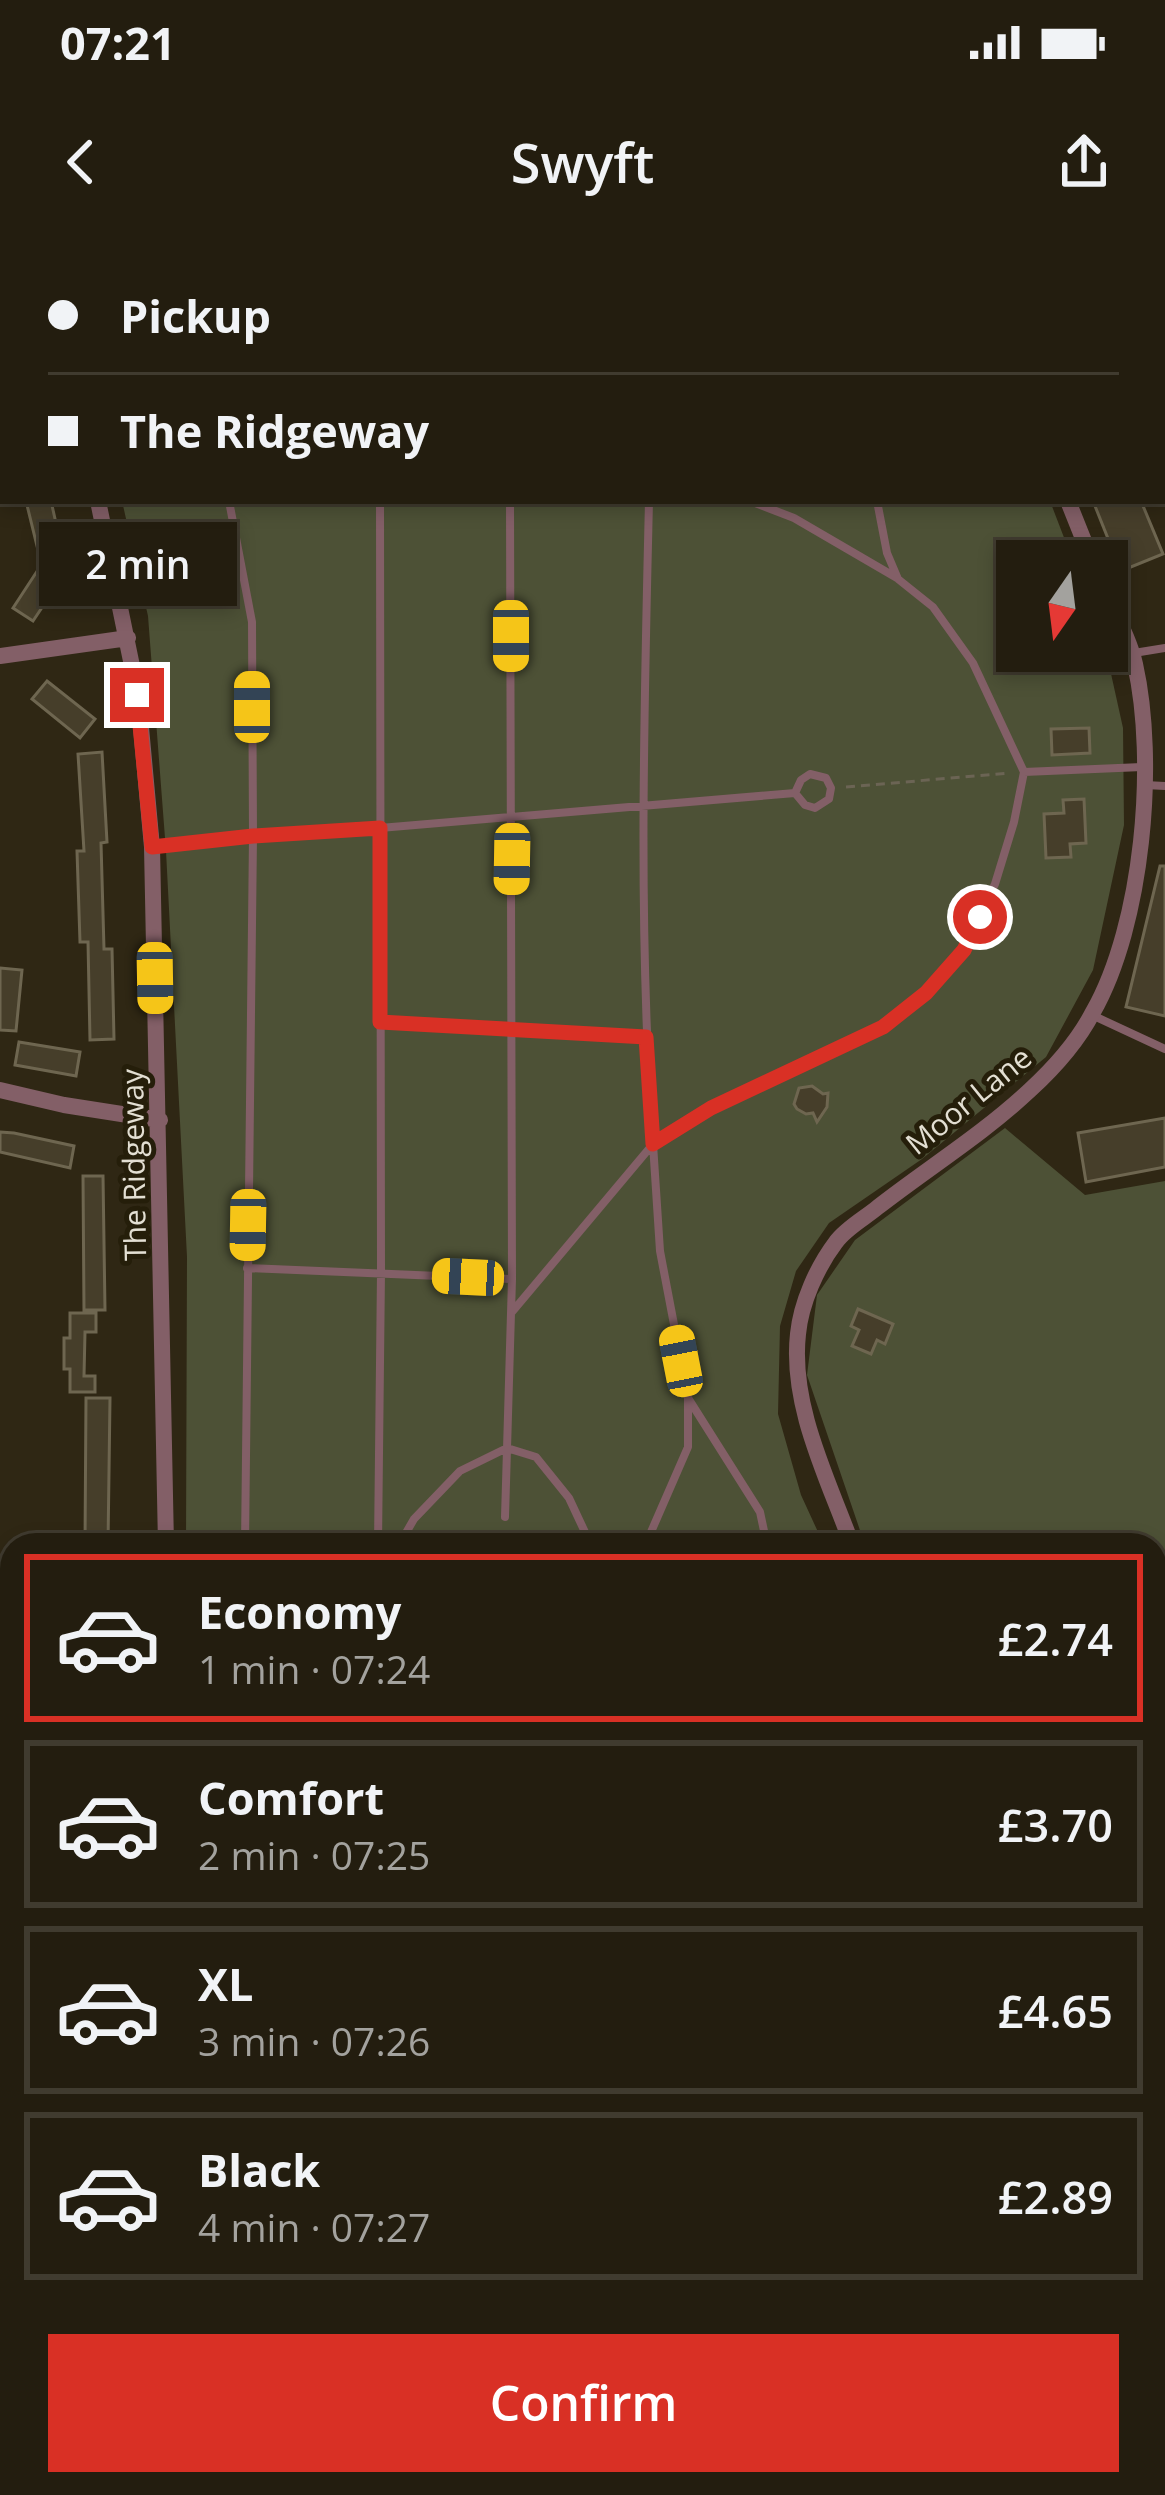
<!DOCTYPE html>
<meta charset="utf-8">
<style>
:root{--surface:#231d0f;--page:#2f2a1d;--text:#f1f3f6;--muted:#a3a29e;--line:#403b2f;--accent:#d93025}
body{margin:0;font-family:"Open Sans",sans-serif;background:var(--page);color:var(--text);height:100vh;display:flex;flex-direction:column;font-size:45px;white-space:nowrap}
*{box-sizing:border-box;margin:0}
p{font-size:39px;color:var(--muted)}
.icon{flex:none;width:66px;height:66px;fill:none;stroke:currentColor;stroke-width:2;stroke-linecap:round;stroke-linejoin:round}
.map{position:relative;flex:1;overflow:hidden}
.drawer{position:absolute;left:0px;top:1293px;width:1167px;height:963px;display:flex;flex-direction:column;background:var(--surface);border-radius:36px 36px 0 0;box-shadow:0 6px 18px #0003,0 0 0 3px var(--line)}
.drawer>*{flex:none}
.top-card{position:absolute;left:0px;top:0px;width:1167px;height:264px;box-shadow:0 6px 18px #0003,0 0 0 3px var(--line);display:grid;align-content:center;height:264px;padding:0 48px;background:var(--surface)}
.needle{width:78px;rotate:194deg}
.fabs{position:absolute;left:996px;top:300px;display:grid;gap:24px}
.fabs a{display:grid;place-items:center;width:132px;height:132px;border-radius:0px;background:var(--surface);box-shadow:0 6px 18px #0003,0 0 0 3px var(--line);font-size:60px}
.end{position:absolute;width:54px;height:54px;margin:-27px;border:15px solid #d93025;background:#fff;box-shadow:0 0 0 6px #fff}
.from{border-radius:50%}
.bubble{position:absolute;height:84px;border-radius:0px;background:var(--surface);box-shadow:0 6px 18px #0003,0 0 0 3px var(--line);font-size:39px;font-weight:600;line-height:84px;text-align:center}
.car{position:absolute;width:36px;height:72px;margin:-36px -18px;border-radius:15px;box-shadow:0 0 9px 3px #0007;background:linear-gradient(#f5c518 24%,#345 0 40%,#f5c518 0 76%,#345 0 86%,#f5c518 0)}
.top-card b{display:flex;align-items:center;gap:42px;height:114px;font-size:45px}
.top-card b+b{border-top:3px solid var(--line)}
.top-card i{width:30px;height:30px;background:var(--text)}
ul{padding:21px 0 0;list-style:none}
li{display:flex;align-items:center;gap:36px;height:168px;margin:0 24px 18px;padding:0 24px;border:6px solid var(--line);border-radius:0px}
li div{flex:1}
li b{display:block;font-size:45px}
li em{font-style:normal;font-weight:600}
li.on{border-color:var(--accent)}
li>.icon{width:108px;height:108px;stroke-width:1.5}
.cta{display:flex;gap:24px;margin-top:auto;padding:24px 48px}
.cta a{flex:1;height:138px;border-radius:0px;background:var(--accent);color:#fff;font-size:48px;font-weight:600;line-height:138px;text-align:center}
.status{display:flex;justify-content:space-between;align-items:center;height:84px;padding:0 60px;background:var(--surface);direction:ltr}
.status svg{height:33px;fill:currentColor}
header{display:flex;justify-content:space-between;align-items:center;height:156px;padding:0 48px;background:var(--surface);font-size:54px;font-weight:600}
.map>svg:first-child{display:block}
.green{fill:#4d5136}
.building{fill:#463e2a;stroke:#6e6650;stroke-width:3}
.lines{fill:none;stroke-linecap:round;stroke-linejoin:round}
.path{stroke:#6b6454;stroke-width:3;stroke-dasharray:9 6;stroke-linecap:butt}
.service{stroke:#835f67;stroke-width:8}
.minor{stroke:#835f67;stroke-width:16}
.route{stroke:#d93025;stroke-width:15}
.labels{text-anchor:middle;dominant-baseline:central;stroke-width:10;stroke-linejoin:round;paint-order:stroke}
.street-label{font-size:30px;fill:#e3dfd3;stroke:#251e0a}
</style>
<div class="status"><b>07:21</b><svg viewBox="0 0 49 12"><path d="M0 12V9h3v3zM5 12V6h3v6zM10 12V3h3v9zM15 12V0h3v12zM26 1h20v11H26zM47 4h2v5h-2z"/></svg></div>
<header><svg class="icon" aria-label="back" viewBox="0 0 24 24"><path d="M15 5l-7 7 7 7"/></svg>Swyft<svg class="icon" aria-label="share" viewBox="0 0 24 24"><path d="M12 15V3M7 8l5-5 5 5M5 13v7h14v-7"/></svg></header>
<div class="map">
<svg width="1165" height="2255" viewBox="0 0 1165 2255">
<rect width="100%" height="100%" fill="#2f2714"/>
<path class="green" d="M58,0H950L951,3H59Z
M122,261H1050L1073,321H1017V411H1106L1123,488L1124,585L1093,730L1046,817L922,919L829,983L796,1031L780,1086L778,1174L801,1255L824,1305H186L187,1017L166,611L148,376Z
M1005,888L1085,955L1165,941V1727L1155,1712V1305H865L807,1135L817,1055L855,1000Z
M1155,1934L1165,1953V2255H184V2244H1155Z"/>
<path class="building" d="M26,261H51L60,301L37,306Z
M1093,261H1141L1163,314L1121,331Z
M47,316L67,330L33,381L13,368Z
M47,441L95,479L80,498L32,459Z
M1089,488L1090,513L1052,515L1051,489Z
M102,512L107,602L101,603L104,709H112L114,799L90,800L88,702H80L77,611H84L78,514Z
M1084,559L1086,603L1070,604L1071,617L1046,618L1044,574L1064,573L1063,560Z
M1160,626H1165V776L1126,767Z
M0,728L22,730L16,791L0,790Z
M19,802L80,812L76,836L15,825Z
M812,846L823,854L828,853L827,867L817,882L813,873L806,874L797,869L794,864L799,848Z
M1165,878V927L1086,942L1078,893Z
M0,892L14,893L74,906L70,928L0,912Z
M83,936H103L105,1070H84Z
M858,1069L893,1084L885,1104L877,1100L871,1114L852,1106L859,1090L851,1086Z
M70,1073H96V1092H85L84,1136H95V1152H70V1129H64V1098H70Z
M86,1158H110L108,1305H85Z"/>
<g class="lines">
<path class="path" d="M846,547L1010,533
M0,2086L12,2087
M0,2179H12
M748,2244L751,2255"/>
<path class="service" d="M123,0L124,3
M590,0L591,3
M860,0V3
M394,3L396,0
M717,3L721,0
M1164,106H1165
M229,261L252,382L253,596L245,1305
M750,261L794,278L897,338
M1134,413L1165,408
M1024,532L1142,527
M810,534L826,538L831,548L829,559L815,568L805,565L795,553L801,540Z
M1145,545L1165,546
M152,607L253,596L380,588L795,553
M1092,775L1165,809
M380,782L646,797
M247,1028L512,1039
M512,1072L653,904C638,690 644,475 649,261
M505,1277L512,1039L510,261
M378,1305L381,1032L380,261
M399,1305L414,1279L460,1231L507,1208L536,1217L569,1258L591,1305
M640,1305L651,1292L688,1207V1159
M767,1305L760,1272L688,1158L660,1011L653,904L711,868L883,787L926,753L964,710L995,644L1014,582L1024,532L973,423L933,367L898,339L887,313L877,261
M0,1709L12,1725
M1155,1732L1165,1748
M1155,1808L1165,1801
M1155,1813L1165,1832
M1155,1843L1165,1838
M777,2244L804,2255
M811,2255L867,2244"/>
<path class="minor" d="M37,0V3
M968,0L969,3
M98,261L138,455L152,607L166,1305
M1068,261L1092,321
M0,416L128,398
M0,850L64,865L160,880
M852,1305C828,1239 790,1166 798,1094C801,1063 817,1027 836,1002C846,988 865,978 878,967C928,928 983,894 1030,850C1054,828 1078,801 1093,772C1143,684 1157,522 1135,424C1130,401 1117,378 1107,356
M0,1418H12
M0,1690L12,1683
M1155,1908L1165,1925
M171,2244V2255"/>
</g>
<g class="lines">
<path class="route" d="M137,455L152,607L253,596L380,588V782L646,797L653,904L711,868L883,787L926,753L964,710L980,677"/>
</g>
<g class="labels">
<g class="street-label">
<text transform="translate(968 860) rotate(-39)">Moor Lane</text>
<text transform="translate(133 925) rotate(-91)">The Ridgeway</text>
</g>
</g>
</svg>
<div class="fabs">
<a><svg class="needle" viewBox="-14 -14 28 28"><path d="M0-13l5 13h-10z" fill="#e53935"/><path d="M0 13l5-13h-10z" fill="#a3a29e"/></svg></a>
</div>
<i class="end from" style="left:980px;top:677px"></i>
<i class="end" style="left:137px;top:455px"></i>
<div class="bubble" style="left:39px;top:282px;width:198px">2 min</div>
<i class="car" style="left:511px;top:396px;rotate:180deg"></i>
<i class="car" style="left:252px;top:467px;rotate:0deg"></i>
<i class="car" style="left:512px;top:619px;rotate:181deg"></i>
<i class="car" style="left:155px;top:738px;rotate:179deg"></i>
<i class="car" style="left:248px;top:985px;rotate:181deg"></i>
<i class="car" style="left:468px;top:1037px;rotate:273deg"></i>
<i class="car" style="left:681px;top:1121px;rotate:349deg"></i>
<div class="top-card">
<b><i class="from"></i>Pickup</b>
<b><i></i>The Ridgeway</b>
</div>
<section class="drawer">
<ul>
<li class="on"><svg class="icon" aria-label="car" viewBox="0 0 24 24"><path d="M5 17H2v-5l4-1 3-4h7l3 4 3 1v5h-3M9 17h6M6 11h13"/><circle cx="7" cy="17" r="2"/><circle cx="17" cy="17" r="2"/></svg><div><b>Economy</b><p>1 min · 07:24</p></div><em>£2.74</em></li>
<li><svg class="icon" aria-label="car" viewBox="0 0 24 24"><path d="M5 17H2v-5l4-1 3-4h7l3 4 3 1v5h-3M9 17h6M6 11h13"/><circle cx="7" cy="17" r="2"/><circle cx="17" cy="17" r="2"/></svg><div><b>Comfort</b><p>2 min · 07:25</p></div><em>£3.70</em></li>
<li><svg class="icon" aria-label="car" viewBox="0 0 24 24"><path d="M5 17H2v-5l4-1 3-4h7l3 4 3 1v5h-3M9 17h6M6 11h13"/><circle cx="7" cy="17" r="2"/><circle cx="17" cy="17" r="2"/></svg><div><b>XL</b><p>3 min · 07:26</p></div><em>£4.65</em></li>
<li><svg class="icon" aria-label="car" viewBox="0 0 24 24"><path d="M5 17H2v-5l4-1 3-4h7l3 4 3 1v5h-3M9 17h6M6 11h13"/><circle cx="7" cy="17" r="2"/><circle cx="17" cy="17" r="2"/></svg><div><b>Black</b><p>4 min · 07:27</p></div><em>£2.89</em></li>
</ul>
<div class="cta"><a>Confirm</a></div>
</section>
</div>
